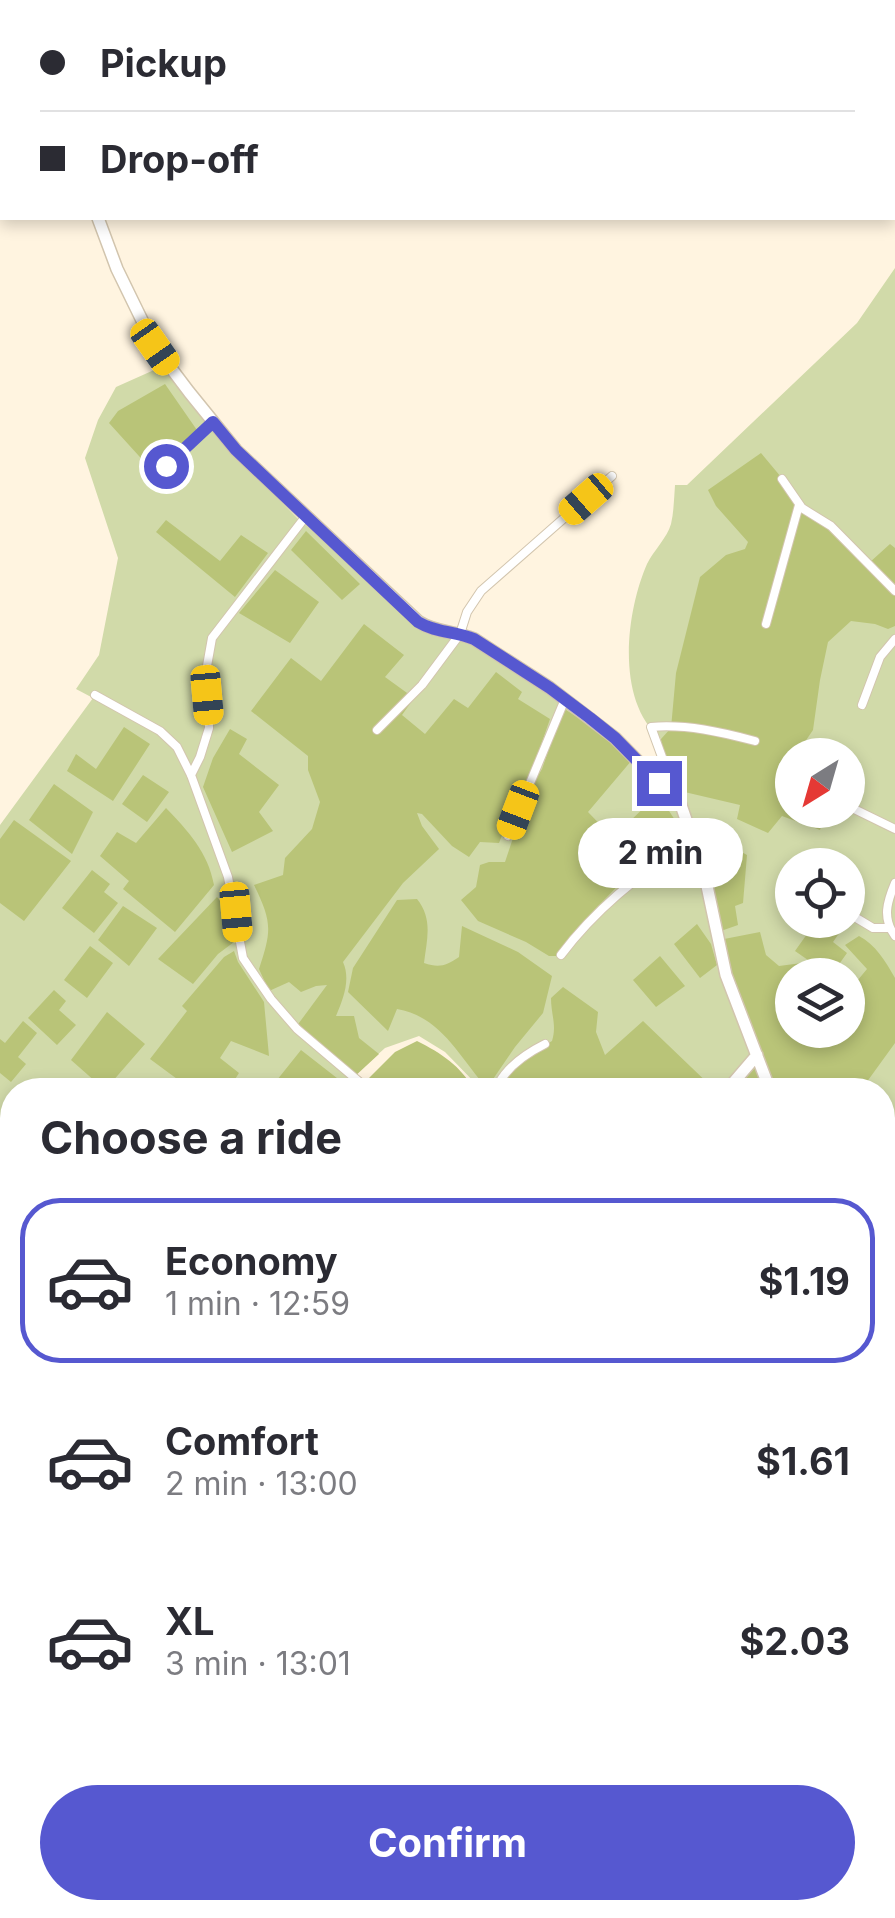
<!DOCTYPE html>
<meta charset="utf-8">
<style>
:root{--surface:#fff;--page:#f7f7f7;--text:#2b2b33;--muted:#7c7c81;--line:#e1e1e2;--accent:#5658d0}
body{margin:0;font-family:Inter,sans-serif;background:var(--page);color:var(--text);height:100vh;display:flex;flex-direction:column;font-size:38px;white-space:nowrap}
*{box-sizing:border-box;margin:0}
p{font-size:32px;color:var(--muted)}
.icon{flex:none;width:55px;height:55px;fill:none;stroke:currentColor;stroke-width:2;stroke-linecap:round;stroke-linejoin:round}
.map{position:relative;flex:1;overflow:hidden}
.drawer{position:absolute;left:0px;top:1078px;width:895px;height:842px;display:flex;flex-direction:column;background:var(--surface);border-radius:40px 40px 0 0;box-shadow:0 5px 15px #0003}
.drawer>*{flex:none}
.banner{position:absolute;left:0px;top:0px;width:895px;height:220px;box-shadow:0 5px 15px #0003;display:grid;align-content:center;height:220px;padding:0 40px;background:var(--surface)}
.needle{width:65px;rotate:217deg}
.controls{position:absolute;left:775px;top:738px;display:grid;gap:20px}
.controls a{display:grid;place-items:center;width:90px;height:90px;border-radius:50%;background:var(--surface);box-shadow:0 5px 15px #0003;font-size:50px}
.end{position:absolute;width:45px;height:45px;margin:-22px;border:12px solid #5658d0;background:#fff;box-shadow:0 0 0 5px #fff}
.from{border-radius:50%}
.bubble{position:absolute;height:70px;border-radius:35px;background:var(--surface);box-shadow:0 5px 15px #0003;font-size:32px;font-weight:700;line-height:70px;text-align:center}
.car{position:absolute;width:30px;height:60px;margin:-30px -15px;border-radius:12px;box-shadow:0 0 8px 2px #0007;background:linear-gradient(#f5c518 24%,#345 0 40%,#f5c518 0 76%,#345 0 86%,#f5c518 0)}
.banner b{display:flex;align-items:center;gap:35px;height:95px;font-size:38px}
.banner b+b{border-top:2px solid var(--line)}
.banner i{width:25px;height:25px;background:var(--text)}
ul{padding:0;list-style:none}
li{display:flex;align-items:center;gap:30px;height:165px;margin:0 20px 15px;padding:0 20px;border:5px solid transparent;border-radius:40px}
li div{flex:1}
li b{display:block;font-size:38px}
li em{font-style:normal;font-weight:700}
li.active{border-color:var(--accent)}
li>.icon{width:90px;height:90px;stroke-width:1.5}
h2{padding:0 40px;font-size:45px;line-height:120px}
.primary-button{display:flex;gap:20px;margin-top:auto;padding:20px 40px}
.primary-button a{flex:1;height:115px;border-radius:60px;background:var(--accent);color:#fff;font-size:40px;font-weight:700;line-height:115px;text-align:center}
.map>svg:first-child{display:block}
.green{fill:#d1daa9;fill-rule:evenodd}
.forest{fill:#b9c478}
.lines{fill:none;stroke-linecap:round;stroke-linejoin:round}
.street-casing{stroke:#d2c5ae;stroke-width:10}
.secondary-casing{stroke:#d2c5ae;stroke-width:14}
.street{stroke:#fff;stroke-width:8}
.secondary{stroke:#fff;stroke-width:11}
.route{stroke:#5658d0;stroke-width:12}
</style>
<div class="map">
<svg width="895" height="1918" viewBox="0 0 895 1918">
<rect width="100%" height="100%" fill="#fff4e0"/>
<path class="green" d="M895,268V1155L883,1153L882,1090H482L445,1052L419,1036L385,1048L353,1077L363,1090H12V1908H882V1563L895,1561V1918H0V825L93,698L76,689L99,655L118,558L85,458L98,420L116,387L163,366L233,452L300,521L332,545L407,618L432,635L479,642L545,683L679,800L663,758L661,739C615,701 626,612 647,564C654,550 667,538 671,524C674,511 674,498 675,485H687L857,323ZM792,755H848V810H792ZM792,865H848V920H792ZM792,975H848V1030H792Z"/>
<path class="forest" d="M165,384L199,433L158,477L109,423L118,411Z
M761,453L781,477L804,511L827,524L869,563L890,544L895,548V626L888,629L875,624L851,621L828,642L820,680L813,730L796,755H792V759L783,774L792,778V810H827L820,830L782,816L768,833L737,819L740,805L676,790L663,758L661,739L671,728L676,673L700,577L726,555L745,549L748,542L716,506L708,490Z
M166,520L220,561L241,535L268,553L235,597L156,532Z
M306,531L360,584L342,600L291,550Z
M275,570L319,602L290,643L239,613Z
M364,624L404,655L385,677L414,698L402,715L425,734L454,699L468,708L496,672L522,692L518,699L550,719L533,768L518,795L499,843L480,842L469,857L452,846L422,814L417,813L422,826L439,849L403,883L343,962C351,980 343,999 336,1016H354L359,1038L379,1054L353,1078L296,1027L327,985L316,986L301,992L289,982L269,991L259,969C272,930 272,922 254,885L283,875L285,858L312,829L320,802L308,770V756L251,711L291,658L321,681Z
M563,708L602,733L632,760L588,812L616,841L633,870L579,926L559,956H549L526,942L478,921L461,900L476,887L480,865L489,862H505L529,790L542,769Z
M124,727L150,744L113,801L67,771L76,754L96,769Z
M230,729L247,739L239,754L279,785L259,812L273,831L232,852L203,787L213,758Z
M143,775L169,792L147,822L122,804Z
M54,784L93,812L72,854L29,820Z
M658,794L686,837L656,858L626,825Z
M166,808C188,831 208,852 214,885L175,932L123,889L129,881L100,856L117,832L136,843Z
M14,820L71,861L24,921L0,903V839Z
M716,838L747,855L743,903L735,906L738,925L718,932L694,845L701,839Z
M92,870L110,884L104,892L118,903L94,933L62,908Z
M217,897L227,909L234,942L218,954L193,984L158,959Z
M417,899C433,919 427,939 424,963C439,968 446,966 459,957L462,926L518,952L552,976L543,1013L515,1047L487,1088C459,1057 442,1017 397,1009L388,1031L348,992L353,968L397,900Z
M123,906L157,928L129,966L98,940Z
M817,920L847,922L833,942L847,953L837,967L824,958L818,967L795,951Z
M697,924L711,944L717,965L700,978L674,944Z
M760,932L766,955L779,966L802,963V975H792V1030H848V992L867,969L845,945L859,936C875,944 886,962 895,978V1043L861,1090H730L757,1059L719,940Z
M90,946L113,963L87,998L64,980Z
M234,951L238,962L264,1002L269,1056L231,1041L220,1058L239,1073L228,1090L217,1086L214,1090H192L150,1059L187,1011L182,1006L224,957Z
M660,956L685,986L656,1007L633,980Z
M563,987L598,1012L596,1032L605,1055L643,1021L715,1090H501C507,1065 531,1053 552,1041C557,1025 551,1015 551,998Z
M54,990L66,1001L59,1010L76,1025L57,1045L28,1018Z
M107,1012L145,1044L105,1090L71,1060Z
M23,1021L37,1033L18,1057L26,1064L11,1082L0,1073V1039L5,1043Z
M417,1041C441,1053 461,1066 474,1090H372L366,1081L395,1052Z
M301,1050L351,1089L352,1090H269Z
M5,1123L12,1130V1228L0,1244V1128Z
M882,1153L895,1155V1559L882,1563Z
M8,1244L12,1248V1332L2,1331L0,1329V1253Z
M12,1377V1596L0,1611V1410Z"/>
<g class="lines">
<defs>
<path id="street" d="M166,466L213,422
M782,479L802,508L831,526L895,591
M766,624L799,505
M95,695L160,731L177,747L191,775L228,877L243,958L271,999L297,1029L369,1090
M862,705L880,657L895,639
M377,730L422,685L460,634L467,612L481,591L612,476
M191,775L200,757L209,728L207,666L212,638L306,516
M791,779L792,780
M677,798L651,727C687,724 721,732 755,741
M848,806L895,829
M508,836L565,699
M895,883C887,902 882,918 895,936
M848,913L873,928H890
M561,955C597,907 644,870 694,839
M505,1090L499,1083C509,1065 527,1053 545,1044
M882,1392L895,1399
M882,1563L895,1559
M0,1627L12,1617
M568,1908L587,1918
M262,1918L271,1908
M476,1918L483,1908"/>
<path id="secondary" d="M36,0L37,2
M98,218L117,269L155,347L189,392L236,450L419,622C436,633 455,631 474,639L550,688L615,738L681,805L704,872L726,975L770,1090
M727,1090L757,1055
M882,1152L895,1154
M704,1908L706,1918"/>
</defs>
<use href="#street" class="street-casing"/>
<use href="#secondary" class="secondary-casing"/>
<use href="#street" class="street"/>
<use href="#secondary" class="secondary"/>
</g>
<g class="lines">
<path class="route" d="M166,466L213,422L236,450L418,622C436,633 455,631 474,639L550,688L590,718L615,738L659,783"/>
</g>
</svg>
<div class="controls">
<a><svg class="needle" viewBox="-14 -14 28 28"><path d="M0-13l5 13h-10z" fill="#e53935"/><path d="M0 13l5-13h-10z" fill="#7c7c81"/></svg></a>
<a><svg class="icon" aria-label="locate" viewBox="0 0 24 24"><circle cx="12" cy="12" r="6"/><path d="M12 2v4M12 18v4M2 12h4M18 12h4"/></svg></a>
<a><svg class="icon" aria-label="layers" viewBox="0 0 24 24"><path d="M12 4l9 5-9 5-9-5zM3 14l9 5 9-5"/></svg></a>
</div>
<i class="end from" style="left:166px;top:466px"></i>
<i class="end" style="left:659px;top:783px"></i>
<div class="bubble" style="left:578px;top:818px;width:165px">2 min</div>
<i class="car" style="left:155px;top:347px;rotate:145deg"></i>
<i class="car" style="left:586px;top:499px;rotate:229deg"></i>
<i class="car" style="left:207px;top:695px;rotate:175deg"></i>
<i class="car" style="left:518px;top:810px;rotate:201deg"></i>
<i class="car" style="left:236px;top:912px;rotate:175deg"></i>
<div class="banner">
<b><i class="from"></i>Pickup</b>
<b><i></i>Drop-off</b>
</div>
<section class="drawer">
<h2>Choose a ride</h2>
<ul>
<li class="active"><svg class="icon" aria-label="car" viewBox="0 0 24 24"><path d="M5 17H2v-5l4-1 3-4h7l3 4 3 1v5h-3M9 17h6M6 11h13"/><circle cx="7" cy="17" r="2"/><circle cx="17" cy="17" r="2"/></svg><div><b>Economy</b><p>1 min · 12:59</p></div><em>$1.19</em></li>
<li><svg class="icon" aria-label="car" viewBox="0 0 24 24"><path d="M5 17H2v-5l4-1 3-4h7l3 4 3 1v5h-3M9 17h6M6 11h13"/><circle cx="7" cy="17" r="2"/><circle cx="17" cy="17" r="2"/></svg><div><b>Comfort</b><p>2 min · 13:00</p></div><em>$1.61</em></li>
<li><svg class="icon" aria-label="car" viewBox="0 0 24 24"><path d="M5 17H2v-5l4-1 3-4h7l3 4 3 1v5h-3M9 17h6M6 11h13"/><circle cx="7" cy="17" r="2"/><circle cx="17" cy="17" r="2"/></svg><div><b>XL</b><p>3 min · 13:01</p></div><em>$2.03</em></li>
</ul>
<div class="primary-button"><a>Confirm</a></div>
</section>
</div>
